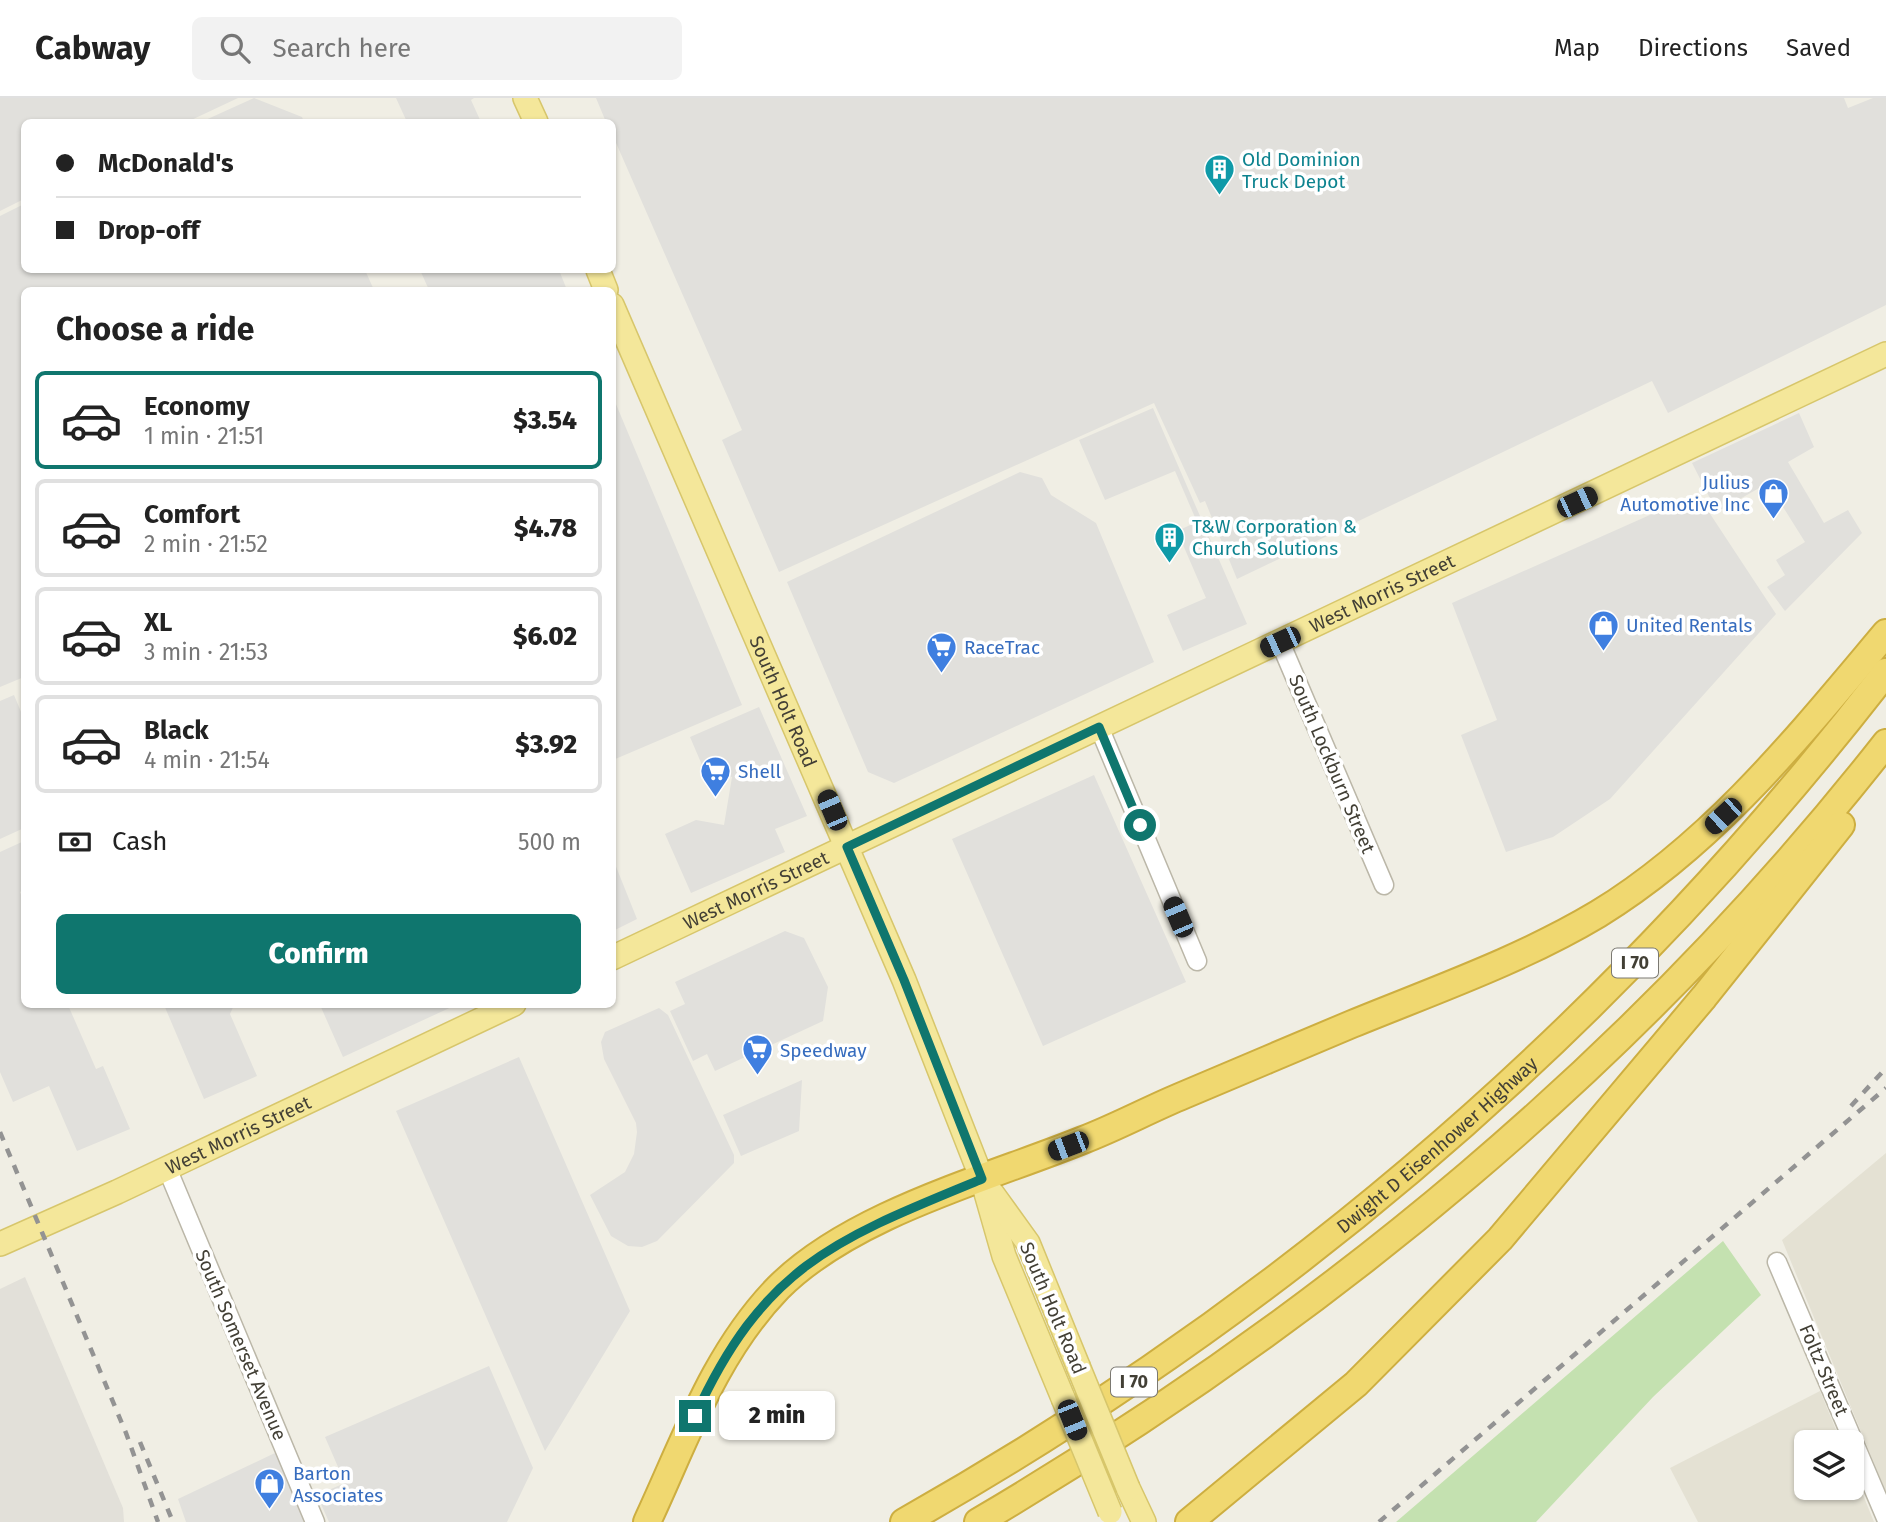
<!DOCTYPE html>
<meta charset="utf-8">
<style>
:root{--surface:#fff;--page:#f2f2f2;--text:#222;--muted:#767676;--line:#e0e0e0;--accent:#0f766e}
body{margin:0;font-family:"Fira Sans",sans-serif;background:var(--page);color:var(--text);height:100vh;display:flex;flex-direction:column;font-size:26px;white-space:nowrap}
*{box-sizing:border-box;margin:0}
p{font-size:23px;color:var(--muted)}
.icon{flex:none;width:38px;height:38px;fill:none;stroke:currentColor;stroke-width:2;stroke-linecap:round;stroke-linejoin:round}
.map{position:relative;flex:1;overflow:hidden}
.side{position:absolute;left:21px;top:189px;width:595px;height:721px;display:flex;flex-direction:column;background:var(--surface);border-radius:10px;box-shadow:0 2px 5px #0004}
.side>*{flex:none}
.guide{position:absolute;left:21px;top:21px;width:595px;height:154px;border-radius:10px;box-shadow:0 2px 5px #0004;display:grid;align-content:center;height:154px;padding:0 35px;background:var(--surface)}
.tools{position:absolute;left:1794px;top:1332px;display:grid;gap:14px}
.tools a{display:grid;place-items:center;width:70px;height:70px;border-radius:10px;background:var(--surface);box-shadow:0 2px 5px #0004;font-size:35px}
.end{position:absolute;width:32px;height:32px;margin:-16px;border:9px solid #0f766e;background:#fff;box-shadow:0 0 0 4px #fff}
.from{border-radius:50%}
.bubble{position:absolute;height:49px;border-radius:10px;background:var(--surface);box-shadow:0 2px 5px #0004;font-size:23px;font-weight:800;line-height:49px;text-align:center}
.car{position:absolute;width:21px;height:42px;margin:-21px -10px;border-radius:9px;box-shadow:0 0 5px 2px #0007;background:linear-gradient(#222 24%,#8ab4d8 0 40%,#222 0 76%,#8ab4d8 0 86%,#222 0)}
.guide b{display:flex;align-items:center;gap:24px;height:66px;font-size:26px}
.guide b+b{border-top:2px solid var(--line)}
.guide i{width:18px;height:18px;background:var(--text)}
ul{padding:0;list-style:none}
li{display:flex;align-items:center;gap:21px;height:98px;margin:0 14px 10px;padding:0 21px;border:4px solid var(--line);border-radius:10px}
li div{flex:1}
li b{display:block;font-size:26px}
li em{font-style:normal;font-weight:800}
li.on{border-color:var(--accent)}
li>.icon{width:63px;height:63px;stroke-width:1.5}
h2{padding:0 35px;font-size:32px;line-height:84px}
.pay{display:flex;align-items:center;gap:18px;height:77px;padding:0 35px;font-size:26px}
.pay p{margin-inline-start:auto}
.action{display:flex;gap:14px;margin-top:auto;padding:14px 35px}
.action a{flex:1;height:80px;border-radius:10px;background:var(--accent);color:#fff;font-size:28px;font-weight:800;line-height:80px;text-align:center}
header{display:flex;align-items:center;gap:42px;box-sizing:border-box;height:98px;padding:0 35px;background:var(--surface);border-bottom:2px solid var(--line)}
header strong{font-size:33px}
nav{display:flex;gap:38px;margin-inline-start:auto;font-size:24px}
.search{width:490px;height:63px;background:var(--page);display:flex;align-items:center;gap:18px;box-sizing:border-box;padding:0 24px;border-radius:10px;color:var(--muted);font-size:26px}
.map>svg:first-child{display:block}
.residential{fill:#e4e1d3}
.industrial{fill:#e2e0d9}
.green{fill:#c4e1b0}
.parking{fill:#e1e0dc}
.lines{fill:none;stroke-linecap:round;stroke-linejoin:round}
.minor-casing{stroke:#bbb7a8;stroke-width:21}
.major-casing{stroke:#d7c66b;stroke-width:26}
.highway-casing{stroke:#cdae41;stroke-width:30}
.minor{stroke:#fff;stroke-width:18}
.major{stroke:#f4e79a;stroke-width:23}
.highway{stroke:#f0d870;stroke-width:26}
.rail{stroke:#939393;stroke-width:4.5;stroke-dasharray:9 9;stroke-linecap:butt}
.major-bridge-casing{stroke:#d7c66b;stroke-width:26;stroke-linecap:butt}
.major-bridge{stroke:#f4e79a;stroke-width:23}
.route{stroke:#0f766e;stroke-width:9}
.labels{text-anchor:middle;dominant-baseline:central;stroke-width:7;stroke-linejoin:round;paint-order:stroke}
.shield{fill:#fff;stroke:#7b7972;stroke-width:2}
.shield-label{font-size:18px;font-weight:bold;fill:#423f35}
.culture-label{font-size:19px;fill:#0d838f;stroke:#fff;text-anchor:start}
.shop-label{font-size:19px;fill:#366cbe;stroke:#fff;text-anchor:start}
.street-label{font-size:19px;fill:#423f35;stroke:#fff}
</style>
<header>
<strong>Cabway</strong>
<div class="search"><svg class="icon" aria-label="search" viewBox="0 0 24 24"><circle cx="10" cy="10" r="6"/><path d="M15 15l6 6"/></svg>Search here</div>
<nav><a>Map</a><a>Directions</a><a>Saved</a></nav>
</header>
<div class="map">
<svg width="1886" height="1424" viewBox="0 0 1886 1424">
<rect width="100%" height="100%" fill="#f0eee4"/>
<path class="residential" d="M1886,1055V1394L1782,1142Z
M1820,1293L1841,1344H1806V1390H1852V1370L1874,1424H1698L1670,1370Z"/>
<path class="industrial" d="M25,1179L123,1410L124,1424H0V1191Z"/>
<path class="green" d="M1723,1143L1761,1197L1653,1299L1536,1424H1396Z"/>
<path class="parking" d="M0,0H238L187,24H24V101L0,113Z
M254,0L302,19L304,24H201Z
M396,0H474L471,2L481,24H407Z
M596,0H1844L1848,10L1873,0H1886V207L1668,315L1652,283L1237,481L1205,403L1200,405L1154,305L779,474L722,342L742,332L613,38L612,24H606Z
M24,106V172H365L374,192H24V579L0,589V118Z
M420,172H559L567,192H429Z
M613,299L742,607L613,662H612Z
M1153,310L1247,526L1183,553L1167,517L1206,500L1177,433L1197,424L1175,373L1105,402L1079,342Z
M1799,315L1814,349L1788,364L1824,425L1848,412L1862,435L1785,513L1767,489L1785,477L1776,462L1805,444L1768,385L1717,414L1692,365Z
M1020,374L1042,380L1051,397L1096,425L1154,564L894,685L868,674L787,484Z
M1697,396L1776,516L1610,701L1553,739L1506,754L1461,637L1497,622L1452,505Z
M14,597L24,621V730L0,741V603Z
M759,609L807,718L775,731L785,754L691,795L665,736L696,722L724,727L732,679L705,674L690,639Z
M1094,677L1186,884L1043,948L952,741Z
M24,743V792L20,794L24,804V906L68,907L96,971L103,968L130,1031L77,1053L49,988L13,1004L0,974V754Z
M613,761L637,821L613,833H612Z
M785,833L804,840L828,889L823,923L715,973L707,956L693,963L670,913L685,906L675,884Z
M164,907H234L230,916L257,978L204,1001Z
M320,907H456L343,959Z
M659,910L668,917L734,1057V1065L657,1143L642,1149L628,1148L611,1138L590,1097L625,1074L634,1056L637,1034L636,1025L604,961L601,944L605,934Z
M519,959L630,1213L545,1353L396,1013Z
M802,982L799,1033L741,1058L723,1017Z
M489,1268L533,1370L507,1424H329L317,1397L345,1385L325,1339Z
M277,1354L307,1424H186L178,1401Z"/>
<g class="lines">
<defs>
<path id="minor" d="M1280,544L1384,787
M1099,629L1197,863
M167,1070L315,1424
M1777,1164L1886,1420"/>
<g id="major">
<path d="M525,0L536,24"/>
<path d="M598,172L606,192"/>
<path id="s1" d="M612,207L904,882L982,1081L1004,1158L1063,1300"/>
<path id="s2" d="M612,860L1886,256"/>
<path d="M992,1095L1028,1145L1078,1268"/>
<path id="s3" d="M0,1146L117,1094L514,906"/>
<path d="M1128,1390L1144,1424"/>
</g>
<g id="highway">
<path d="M647,1424C685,1343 714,1256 778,1190C852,1116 986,1081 1083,1042C1117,1029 1150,1011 1184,997C1240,973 1296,950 1352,926C1435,892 1521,862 1598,816C1714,745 1800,637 1886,535"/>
<path id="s4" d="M904,1424C1289,1207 1616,923 1886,574"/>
<path d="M978,1424C1324,1220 1637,962 1886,645"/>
<path d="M1189,1424L1356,1286L1500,1141L1704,899L1841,727"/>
</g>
</defs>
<use href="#minor" class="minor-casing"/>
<use href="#major" class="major-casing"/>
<use href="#highway" class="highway-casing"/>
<use href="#minor" class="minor"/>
<use href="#major" class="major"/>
<use href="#highway" class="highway"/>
<path class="rail" d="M1851,1008L1886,970
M0,1034L126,1335L158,1424
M140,1344L173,1424
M1379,1424L1886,990"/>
<defs>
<path id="major-bridge" d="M1078,1268L1128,1390
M1063,1300L1110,1414"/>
</defs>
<use href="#major-bridge" class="major-bridge-casing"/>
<use href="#major-bridge" class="major-bridge"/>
</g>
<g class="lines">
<path class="route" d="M695,1318C764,1167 836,1141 982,1081L904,882L847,749L1099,629L1140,727"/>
</g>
<defs>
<symbol id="building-pin" viewBox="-11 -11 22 30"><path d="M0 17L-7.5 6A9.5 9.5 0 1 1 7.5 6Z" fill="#0f9aa8" stroke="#fff"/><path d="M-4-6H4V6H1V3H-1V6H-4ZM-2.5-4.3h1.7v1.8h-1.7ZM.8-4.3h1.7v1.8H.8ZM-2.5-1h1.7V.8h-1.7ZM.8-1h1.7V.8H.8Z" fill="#fff"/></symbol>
<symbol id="shop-pin" viewBox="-11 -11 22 30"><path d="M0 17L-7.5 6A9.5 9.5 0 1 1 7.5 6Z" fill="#3f7fe0" stroke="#fff"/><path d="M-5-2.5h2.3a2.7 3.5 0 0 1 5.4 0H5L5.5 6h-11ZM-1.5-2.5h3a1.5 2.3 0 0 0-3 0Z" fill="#fff"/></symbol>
<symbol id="supermarket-pin" viewBox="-11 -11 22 30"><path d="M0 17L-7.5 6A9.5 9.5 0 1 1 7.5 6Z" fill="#3f7fe0" stroke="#fff"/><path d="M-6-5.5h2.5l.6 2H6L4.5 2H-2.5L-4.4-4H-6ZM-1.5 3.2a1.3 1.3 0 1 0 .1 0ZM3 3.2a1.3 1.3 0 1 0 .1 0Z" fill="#fff"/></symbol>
</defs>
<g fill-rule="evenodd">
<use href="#building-pin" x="1202" y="54" width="35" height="47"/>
<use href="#shop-pin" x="1756" y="378" width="35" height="47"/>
<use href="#building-pin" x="1152" y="422" width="35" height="47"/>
<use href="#shop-pin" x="1586" y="510" width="35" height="47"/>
<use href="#supermarket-pin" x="924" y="532" width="35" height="47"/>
<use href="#supermarket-pin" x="698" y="656" width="35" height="47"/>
<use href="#supermarket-pin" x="740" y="934" width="35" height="47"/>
<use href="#shop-pin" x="252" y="1368" width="35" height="47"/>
</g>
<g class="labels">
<g class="shield">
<rect x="1612" y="850.5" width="46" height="29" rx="5"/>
<rect x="1111" y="1269.5" width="46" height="29" rx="5"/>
</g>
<g class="shield-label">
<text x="1635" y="865">I 70</text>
<text x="1134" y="1284">I 70</text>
</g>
<g class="culture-label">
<text x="1242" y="61">Old Dominion<tspan x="1242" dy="22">Truck Depot</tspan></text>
<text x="1192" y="428">T&amp;W Corporation &amp;<tspan x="1192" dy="22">Church Solutions</tspan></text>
</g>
<g class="shop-label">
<text x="1750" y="384" text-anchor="end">Julius<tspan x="1750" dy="22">Automotive Inc</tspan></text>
<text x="1626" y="527">United Rentals</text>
<text x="964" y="549">RaceTrac</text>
<text x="738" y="673">Shell</text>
<text x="780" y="952">Speedway</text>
<text x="293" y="1375">Barton<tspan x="293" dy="22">Associates</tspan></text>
</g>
<g class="street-label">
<text stroke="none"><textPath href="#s2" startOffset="852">West Morris Street</textPath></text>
<text stroke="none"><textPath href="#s1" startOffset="432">South Holt Road</textPath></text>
<text transform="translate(1332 666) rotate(67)">South Lockburn Street</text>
<text stroke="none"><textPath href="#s2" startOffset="159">West Morris Street</textPath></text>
<text stroke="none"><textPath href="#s3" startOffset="262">West Morris Street</textPath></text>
<text stroke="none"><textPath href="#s4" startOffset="654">Dwight D Eisenhower Highway</textPath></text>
<text transform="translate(1053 1210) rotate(67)">South Holt Road</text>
<text transform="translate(241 1247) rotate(67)">South Somerset Avenue</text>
<text transform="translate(1824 1272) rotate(67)">Foltz Street</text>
</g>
</g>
</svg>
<div class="tools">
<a><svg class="icon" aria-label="layers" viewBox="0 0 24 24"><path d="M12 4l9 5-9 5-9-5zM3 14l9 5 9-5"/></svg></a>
</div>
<i class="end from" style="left:1140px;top:727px"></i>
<i class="end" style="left:695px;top:1318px"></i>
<div class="bubble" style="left:719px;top:1293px;width:116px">2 min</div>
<i class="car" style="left:1577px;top:404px;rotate:65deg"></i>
<i class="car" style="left:1280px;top:544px;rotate:245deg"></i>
<i class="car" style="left:832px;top:712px;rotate:337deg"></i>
<i class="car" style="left:1723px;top:718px;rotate:227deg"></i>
<i class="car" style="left:1178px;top:819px;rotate:337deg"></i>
<i class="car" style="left:1068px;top:1048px;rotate:249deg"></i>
<i class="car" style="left:1072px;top:1322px;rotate:158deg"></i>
<div class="guide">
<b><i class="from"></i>McDonald's</b>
<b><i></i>Drop-off</b>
</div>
<section class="side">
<h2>Choose a ride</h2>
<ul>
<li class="on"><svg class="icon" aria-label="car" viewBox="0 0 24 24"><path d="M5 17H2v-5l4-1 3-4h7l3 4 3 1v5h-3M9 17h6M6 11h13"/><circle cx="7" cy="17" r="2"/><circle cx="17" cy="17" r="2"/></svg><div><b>Economy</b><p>1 min · 21:51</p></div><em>$3.54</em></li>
<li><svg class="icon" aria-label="car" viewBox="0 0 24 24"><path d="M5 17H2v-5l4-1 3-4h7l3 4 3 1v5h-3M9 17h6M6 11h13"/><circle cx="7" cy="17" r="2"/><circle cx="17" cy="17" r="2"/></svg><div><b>Comfort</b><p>2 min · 21:52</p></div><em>$4.78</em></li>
<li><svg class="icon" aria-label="car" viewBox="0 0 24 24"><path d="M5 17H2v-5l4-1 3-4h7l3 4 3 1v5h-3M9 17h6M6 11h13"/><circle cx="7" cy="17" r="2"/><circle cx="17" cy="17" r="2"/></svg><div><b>XL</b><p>3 min · 21:53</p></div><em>$6.02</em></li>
<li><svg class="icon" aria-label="car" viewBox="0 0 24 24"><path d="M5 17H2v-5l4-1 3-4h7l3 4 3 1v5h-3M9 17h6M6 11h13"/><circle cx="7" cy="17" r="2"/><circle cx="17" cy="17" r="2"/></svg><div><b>Black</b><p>4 min · 21:54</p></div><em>$3.92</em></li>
</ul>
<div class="pay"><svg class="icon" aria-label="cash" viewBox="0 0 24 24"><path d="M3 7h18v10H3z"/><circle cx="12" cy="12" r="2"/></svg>Cash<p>500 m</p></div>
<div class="action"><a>Confirm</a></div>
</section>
</div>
